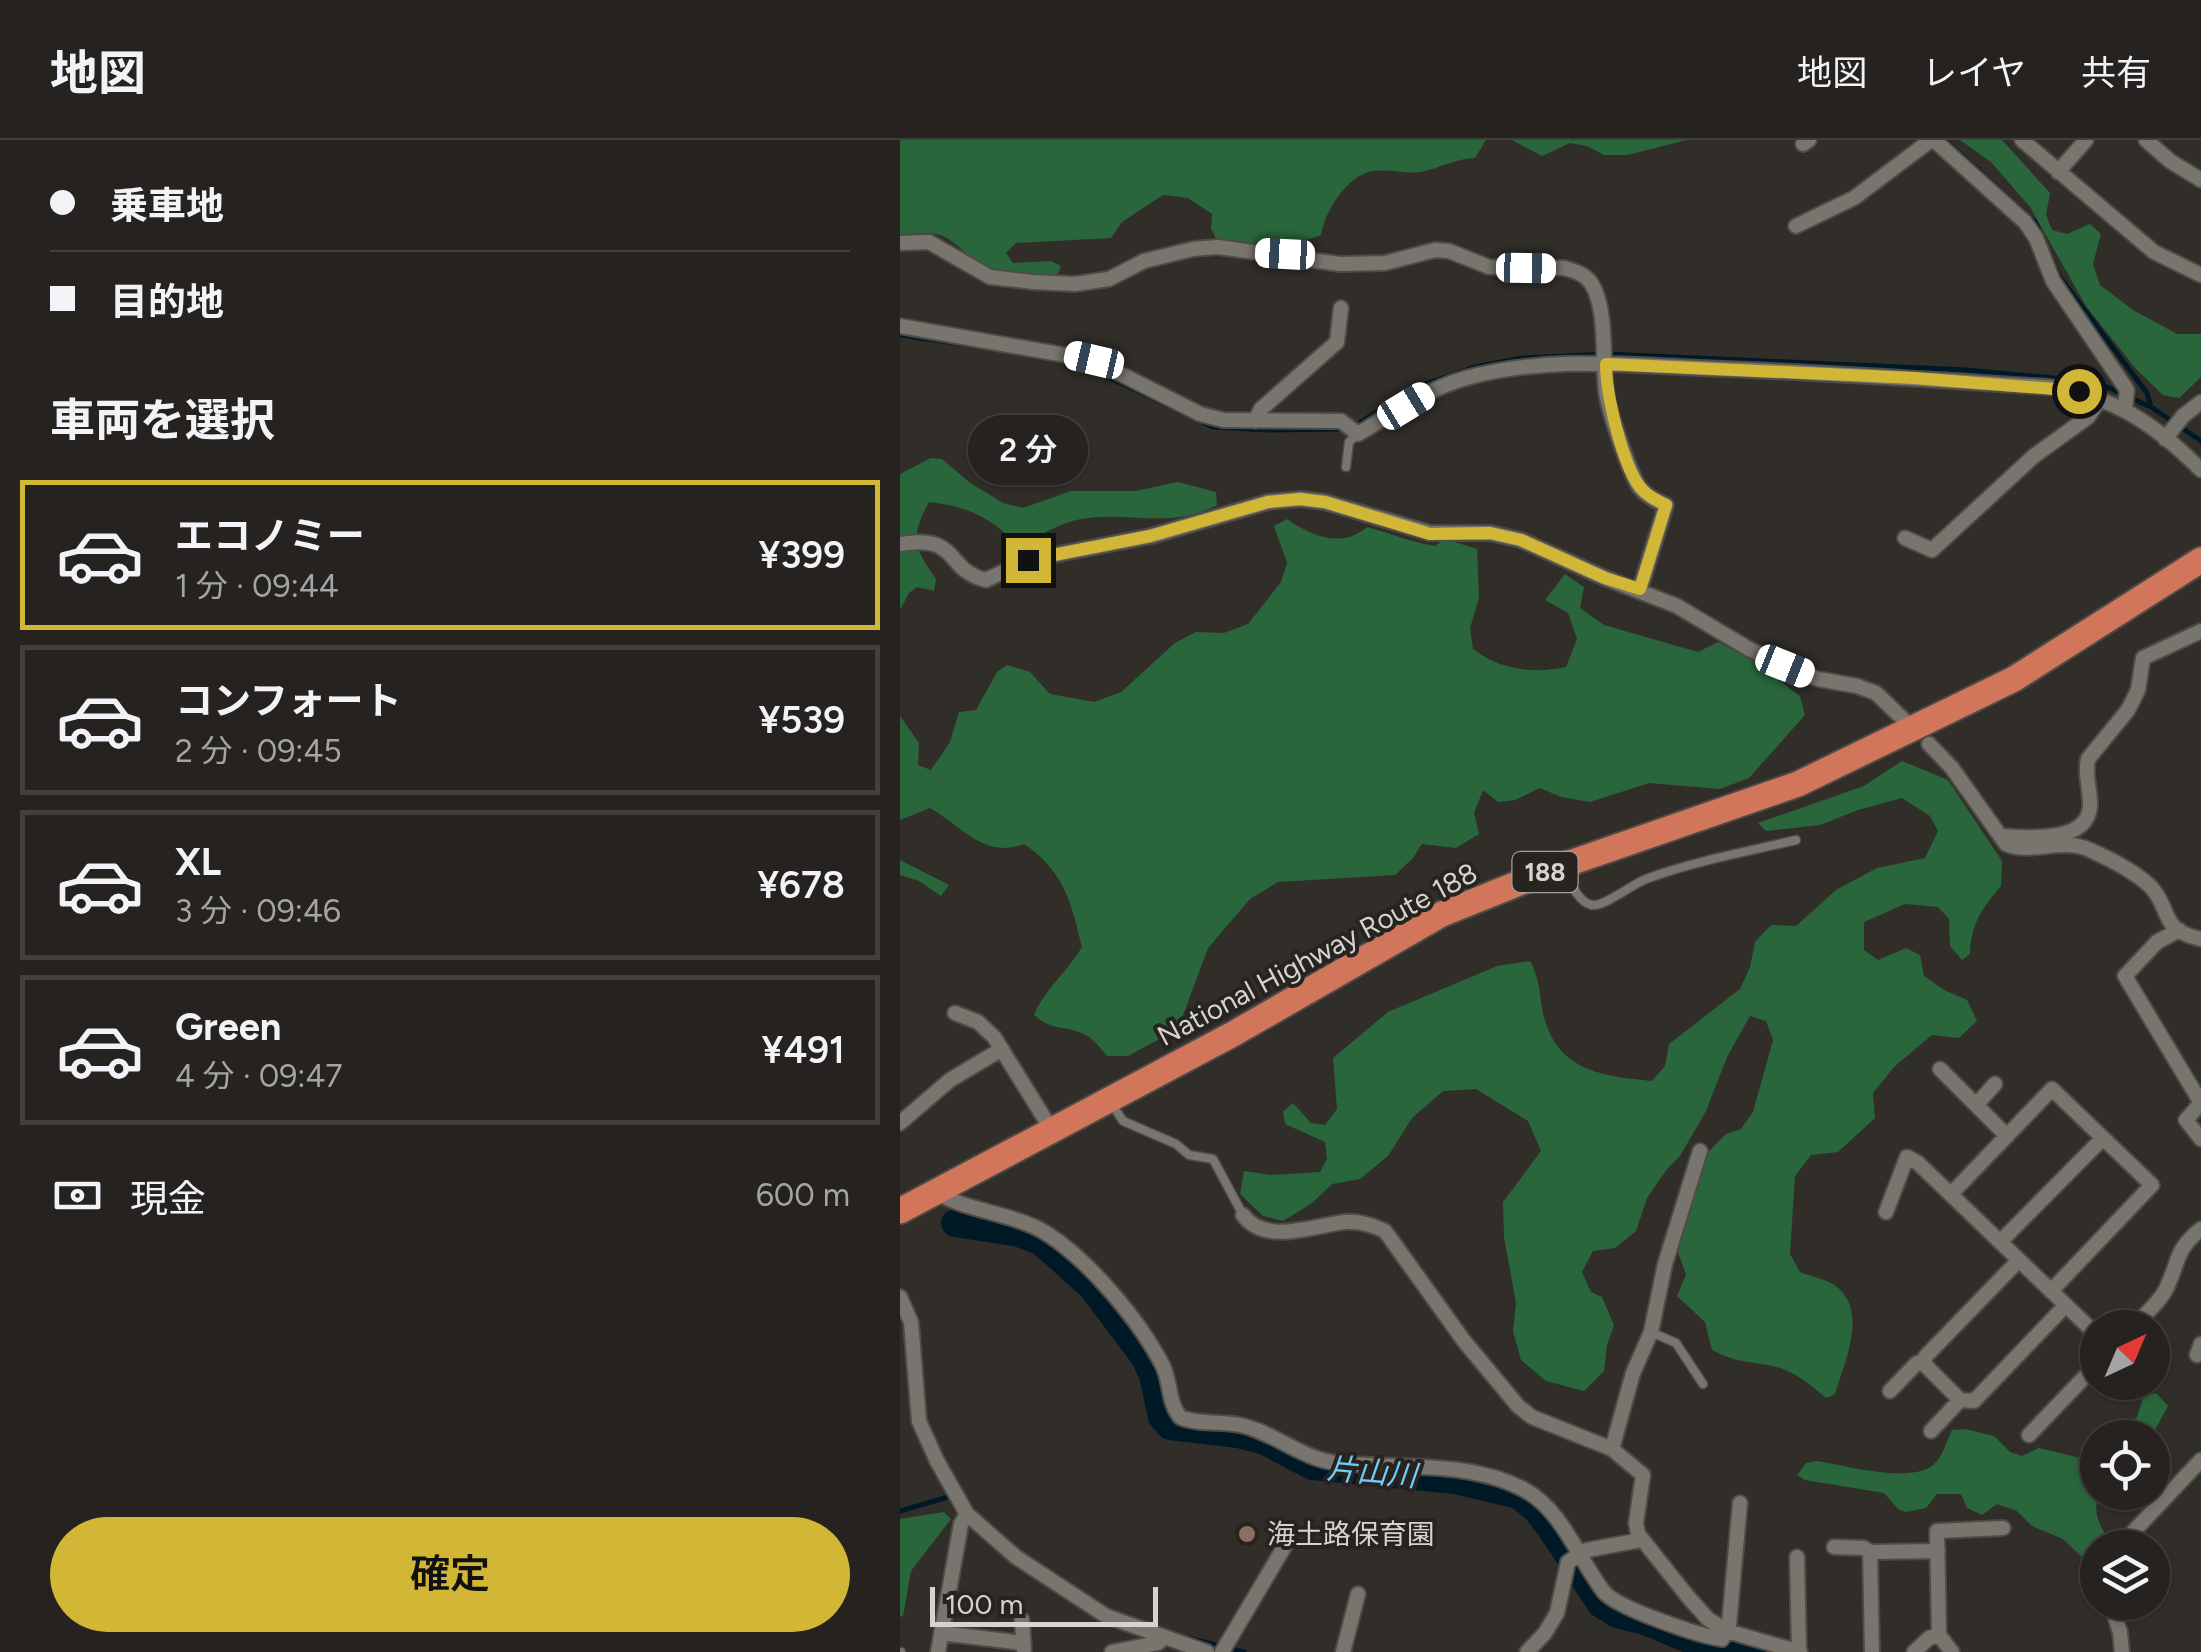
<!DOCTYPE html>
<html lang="ja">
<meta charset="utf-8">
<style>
:root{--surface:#25221f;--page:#312f2c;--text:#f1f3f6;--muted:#a3a4a4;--line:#423f3d;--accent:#d2b635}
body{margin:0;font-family:Figtree,"Noto Sans JP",sans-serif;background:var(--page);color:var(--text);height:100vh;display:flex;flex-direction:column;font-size:38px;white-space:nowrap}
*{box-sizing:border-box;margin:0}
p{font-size:32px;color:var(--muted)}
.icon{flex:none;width:55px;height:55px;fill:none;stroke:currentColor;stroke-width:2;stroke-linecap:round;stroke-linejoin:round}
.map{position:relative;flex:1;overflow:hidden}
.details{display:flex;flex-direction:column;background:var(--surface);width:900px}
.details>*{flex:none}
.top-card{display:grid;align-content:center;height:220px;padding:0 50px;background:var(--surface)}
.needle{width:65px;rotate:44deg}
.fabs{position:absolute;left:1180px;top:1170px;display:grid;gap:20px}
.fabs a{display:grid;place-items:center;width:90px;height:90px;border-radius:50%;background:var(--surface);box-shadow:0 2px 8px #0004,0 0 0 2px var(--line);font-size:50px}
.scale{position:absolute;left:30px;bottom:25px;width:228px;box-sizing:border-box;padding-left:10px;border:5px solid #d5d3d0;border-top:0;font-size:28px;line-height:35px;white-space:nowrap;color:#d5d3d0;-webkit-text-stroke:8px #27241f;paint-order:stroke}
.end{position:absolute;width:45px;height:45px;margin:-22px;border:12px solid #d2b635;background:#111;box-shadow:0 0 0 5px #111}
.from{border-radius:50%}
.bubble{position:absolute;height:70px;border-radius:35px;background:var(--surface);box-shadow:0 2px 8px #0004,0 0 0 2px var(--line);font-size:32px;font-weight:600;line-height:70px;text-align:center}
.car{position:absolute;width:30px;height:60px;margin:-30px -15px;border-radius:12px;box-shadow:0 0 8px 2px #0007;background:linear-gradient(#fff 24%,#345 0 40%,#fff 0 76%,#345 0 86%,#fff 0)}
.top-card b{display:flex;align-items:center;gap:35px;height:95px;font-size:38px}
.top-card b+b{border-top:2px solid var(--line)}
.top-card i{width:25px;height:25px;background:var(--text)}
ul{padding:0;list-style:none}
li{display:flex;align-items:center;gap:30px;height:150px;margin:0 20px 15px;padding:0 30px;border:5px solid var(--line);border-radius:0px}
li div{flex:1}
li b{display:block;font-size:38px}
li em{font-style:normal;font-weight:600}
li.on{border-color:var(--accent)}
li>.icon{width:90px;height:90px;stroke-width:1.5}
h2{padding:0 50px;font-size:45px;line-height:120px}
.pay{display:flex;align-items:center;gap:25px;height:110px;padding:0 50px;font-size:38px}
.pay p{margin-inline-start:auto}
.cta{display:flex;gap:20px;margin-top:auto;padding:20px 50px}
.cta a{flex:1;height:115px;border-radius:60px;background:var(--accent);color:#111;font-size:40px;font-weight:600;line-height:115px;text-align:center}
header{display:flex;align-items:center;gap:60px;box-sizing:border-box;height:140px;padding:0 50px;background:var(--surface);border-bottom:2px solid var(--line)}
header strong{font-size:48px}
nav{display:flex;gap:55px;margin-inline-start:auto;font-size:35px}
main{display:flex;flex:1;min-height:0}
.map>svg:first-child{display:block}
.green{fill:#2a663c}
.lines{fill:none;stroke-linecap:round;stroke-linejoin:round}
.stream{stroke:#001926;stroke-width:5}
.river{stroke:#001926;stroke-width:28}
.lane-casing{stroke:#4e4b47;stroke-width:11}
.street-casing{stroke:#4e4b47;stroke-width:18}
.highway-casing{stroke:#4e4b47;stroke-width:29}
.lane{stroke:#78756f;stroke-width:8}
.street{stroke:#78756f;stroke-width:14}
.highway{stroke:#d2765b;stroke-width:25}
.route{stroke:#d2b635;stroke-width:12}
.education-dot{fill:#8d6e63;stroke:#27241f;stroke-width:4}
.labels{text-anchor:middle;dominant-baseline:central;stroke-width:8;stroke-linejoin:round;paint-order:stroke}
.shield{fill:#27241f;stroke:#a19e9b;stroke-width:2.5}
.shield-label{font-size:25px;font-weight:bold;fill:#d5d3d0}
.street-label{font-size:28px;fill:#d5d3d0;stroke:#27241f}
.poi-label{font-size:28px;fill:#d5d3d0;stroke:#27241f;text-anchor:start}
.water-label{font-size:30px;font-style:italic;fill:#73cbf9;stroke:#27241f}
</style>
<header>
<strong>地図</strong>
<nav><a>地図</a><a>レイヤ</a><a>共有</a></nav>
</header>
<main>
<section class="details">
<div class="top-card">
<b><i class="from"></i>乗車地</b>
<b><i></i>目的地</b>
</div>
<h2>車両を選択</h2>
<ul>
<li class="on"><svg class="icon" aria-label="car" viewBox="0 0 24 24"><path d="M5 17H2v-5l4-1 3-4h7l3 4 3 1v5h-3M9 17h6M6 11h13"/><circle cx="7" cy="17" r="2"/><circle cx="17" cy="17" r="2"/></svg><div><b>エコノミー</b><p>1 分 · 09:44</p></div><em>¥399</em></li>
<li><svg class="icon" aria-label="car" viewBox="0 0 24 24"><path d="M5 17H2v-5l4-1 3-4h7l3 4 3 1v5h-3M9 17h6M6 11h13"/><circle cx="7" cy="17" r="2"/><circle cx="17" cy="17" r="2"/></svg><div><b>コンフォート</b><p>2 分 · 09:45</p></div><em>¥539</em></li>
<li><svg class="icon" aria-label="car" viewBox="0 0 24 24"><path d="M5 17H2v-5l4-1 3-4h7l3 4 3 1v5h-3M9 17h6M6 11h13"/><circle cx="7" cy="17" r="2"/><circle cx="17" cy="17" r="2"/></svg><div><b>XL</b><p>3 分 · 09:46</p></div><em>¥678</em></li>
<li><svg class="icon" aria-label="car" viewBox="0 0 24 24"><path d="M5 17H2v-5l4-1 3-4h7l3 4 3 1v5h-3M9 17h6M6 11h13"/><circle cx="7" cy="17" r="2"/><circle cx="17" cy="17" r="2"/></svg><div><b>Green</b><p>4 分 · 09:47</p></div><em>¥491</em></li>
</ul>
<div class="pay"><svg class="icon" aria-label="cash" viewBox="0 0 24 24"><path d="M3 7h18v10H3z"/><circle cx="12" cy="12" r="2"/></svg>現金<p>600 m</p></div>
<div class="cta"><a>確定</a></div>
</section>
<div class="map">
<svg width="1301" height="1512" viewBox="0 0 1301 1512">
<rect width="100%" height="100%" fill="#312e29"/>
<path class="green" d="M0,0H586L575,18C557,18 540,28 521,32C506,34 489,29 473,31C447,35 425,71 421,95C385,109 355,108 317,100L311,89L312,74L288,58L263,55L222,82L211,98L116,103L106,113L113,123L151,121L161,126L158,134C137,136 114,137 93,131C71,124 61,103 40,95C29,91 12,94 0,94Z
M612,0H786L728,15H704L687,6L670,3L642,16Z
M1060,0H1102L1150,53L1146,75L1152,90L1167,94L1190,84L1201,94L1193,124L1200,145L1233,170L1277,194H1301V237L1279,258L1263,255L1236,229L1186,166L1130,67L1091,22Z
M31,318L42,319L69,342L103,363L123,368L171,351H236L278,342L316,352L317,365C269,391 225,369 176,380C156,385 137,398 117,404C88,376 69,367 29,362C10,398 13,406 36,439L34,451L17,447L9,453L0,470V334Z
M387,379C411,396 442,409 467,387C490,393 513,403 535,406L545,399L577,409L579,458L570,488L573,509C600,530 634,534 666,527L677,499L668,473L645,460L665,434L684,447L680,468L704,485L798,512L818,502L851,519L900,556L905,575L849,638L820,649L749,643L690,662L661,657L640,648L615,660L598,662L583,650L574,673L579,694L556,708L522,704L513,718L495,735L378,742L350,759L308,808L278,889L228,916H207C202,910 196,902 189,897C169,884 154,893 134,875C145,849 167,832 182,807C171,762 164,731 124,704C84,719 63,687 30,668L0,680V576L19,603L18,625L31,630L50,602L59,572L76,570L97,532L107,525L130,532L150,554L194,562L221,552L275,503L296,492L324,493L348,484L381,442L387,423L374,386Z
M1002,621L1048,640L1102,721L1101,746C1082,768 1071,784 1070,814L1062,820L1050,806L1049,779L1038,767L1005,764L964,782V810L978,820L1006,808L1020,815L1024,836L1044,850L1067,860L1077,881L1059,898L1032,895L994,927L973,953L975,978L938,1012L911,1015L895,1036L890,1114L900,1132C910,1136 921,1138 931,1143C971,1166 945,1221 935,1254L926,1258C910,1244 890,1228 868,1225C842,1220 838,1223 812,1210L805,1182L777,1156L786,1135L778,1112L795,1045L807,1013L826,994L841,989L853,972L873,900L866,881L850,876L827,917L806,971L780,1016L767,1029L747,1058L736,1091L715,1108L693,1111L682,1132L691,1152L702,1157L714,1185L707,1205L704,1231L684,1251L646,1241L621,1220L613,1191L616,1163L604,1097L603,1062L641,1011L628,981L576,949L543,951L512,978L488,1016L460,1039L432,1044L412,1063L383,1081L363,1076L340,1054L344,1031L371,1035L420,1032L427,1019L425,1002L385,984L383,972L393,963L411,983L425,985L437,969L433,918L488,872L597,826L630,821C640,839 639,853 643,873C656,931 702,936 752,941L765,926L769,904L840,849L850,827L855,802L871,785L896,786L936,750L977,728L1025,718L1038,691L1030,676L1002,658L958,670L920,685L866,691L858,683L964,646Z
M0,720L49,745L41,756L19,741L0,735Z
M1256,1253L1268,1266L1251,1297H1217L1237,1277L1244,1255Z
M1065,1289L1094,1296L1110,1312L1122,1316L1139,1308L1193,1321L1197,1317L1198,1352L1201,1353C1190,1370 1200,1385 1209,1401L1204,1407L1198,1408L1195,1420L1184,1419L1163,1399L1132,1386L1117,1371L1097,1364L1082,1375L1067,1368L1061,1354H1037L1026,1368L1006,1372L998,1369L984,1353L905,1340L897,1335L906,1323L916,1321C944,1325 1011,1344 1033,1325C1042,1318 1047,1301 1052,1290Z
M44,1372L51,1379L11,1431L3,1476L0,1477V1379Z"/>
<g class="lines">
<path class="stream" d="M1045,0L1135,82L1159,136L1247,253L1251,267
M0,195L76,206
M181,224L313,287L368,290L443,289
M461,282L516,247L575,227L622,218L708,214L1067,230L1196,242L1251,267L1301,301
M0,1371L48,1357L55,1360
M284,1497L344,1512"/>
<path class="river" d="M55,1083L119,1093L142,1102L192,1147L244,1216L253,1235L262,1277L270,1286L338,1294L365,1301L412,1326L555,1340L618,1355L636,1369L652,1390L701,1464L717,1474L748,1482L800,1504L873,1512"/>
<defs>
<path id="lane" d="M446,327L449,302L458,294
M665,730C671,742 677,762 692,765C704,767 731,745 746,739C794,721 846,712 896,700
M211,963L223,981L276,1004L289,1015L313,1019L343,1075
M751,1192L776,1203L803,1244
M0,1512H1"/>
<path id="street" d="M1034,0L1125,82L1136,98L1153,141L1227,250L1225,268
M1122,0L1254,112L1301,135
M1246,0L1270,21L1301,40
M903,4L909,0
M1158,32L1186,0
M896,86L954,58L1031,0
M0,103L29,102L90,137L133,142L175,144L209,139L244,121L293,109L318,107L440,124L485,123L535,110L549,111L589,127L664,128C675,131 685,134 691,143C708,168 702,223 706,252C708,269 730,335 740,348C747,356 756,361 766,365L740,449
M0,186L193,220L300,274L323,280L441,281L458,294C493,273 527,249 566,238C642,217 721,224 800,228C916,232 1032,240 1148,247C1214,256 1255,284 1301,330
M355,281L361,269L437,202L441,168
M1265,299L1283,276L1301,262
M1005,398L1032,410L1134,316L1188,277L1200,259
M0,404C61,394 44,430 86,440L128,420L251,396L368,362L400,359L425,362L530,393H590L621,400L705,438L777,466L849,509L885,526L918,539L957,546L976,553L1004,580
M1029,604L1052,628L1106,704C1131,715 1163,697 1190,710C1210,719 1234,731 1250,746C1272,768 1258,790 1301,799
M1101,696C1126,698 1187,703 1190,667C1191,651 1184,635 1188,619L1228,570L1238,550L1243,518L1301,491
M1279,790L1257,802L1225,836L1301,963
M55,873L78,882L94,897L153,992
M1040,929L1107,996
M1301,963L1286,980L1301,999
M1076,965L1095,944
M0,983L50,940L102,909
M37,1052C61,1070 114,1073 146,1093C189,1120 240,1181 263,1226C271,1243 268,1262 280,1277C298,1285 320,1281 340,1285C374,1292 403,1320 438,1323C499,1329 570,1320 625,1350C663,1371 679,1420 704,1452C717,1468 800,1496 822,1499L829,1485L840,1363
M1051,1054L1152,949L1252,1045L1151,1151
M986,1072L1007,1017L1018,1023L1198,1196
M343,1075C365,1106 415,1085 445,1082C460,1081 472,1085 485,1091L564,1201L618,1266L632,1277L712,1309L743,1335L736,1383L738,1394L789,1458L808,1479L827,1491L900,1512
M1100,1102L1203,998
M0,1157L11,1182L19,1281L37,1321L67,1374L116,1417L206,1476L307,1512
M1232,1188C1243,1176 1257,1165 1265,1151C1279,1124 1274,1110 1301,1089
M1297,1215L1301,1204
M990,1251L1017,1223L1025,1221
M1060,1260L1025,1225V1217L1119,1120
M1031,1291L1060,1260L1074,1261L1166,1165
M1129,1295L1198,1223
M712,1309L733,1233L751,1192L765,1124L800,1011
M934,1407L964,1408L970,1412L1038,1411
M1218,1408L1301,1320
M970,1412L972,1512
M897,1417L899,1511
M1210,1462L1220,1492L1222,1512
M122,1480L124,1509
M41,1493L123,1503
M1039,1495L1052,1512
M38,1512L61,1384L67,1374
M212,1512L258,1503L263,1498
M322,1512L389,1399
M443,1512L458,1454
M627,1512L645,1493L657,1473L668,1422L687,1410L741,1400
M1014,1512L1029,1498L1039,1495L1037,1391L1103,1388"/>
<path id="highway" d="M0,1071L333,894L542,774L664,725L898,644L1114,539L1301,420"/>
</defs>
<use href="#lane" class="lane-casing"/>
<use href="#street" class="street-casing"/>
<use href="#highway" class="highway-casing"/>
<use href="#lane" class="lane"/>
<use href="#street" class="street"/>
<use href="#highway" class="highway"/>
</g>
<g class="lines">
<path class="route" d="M128,420L250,396L368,362L400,359L425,362L530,394L590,393L621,400L705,438L740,449L766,365C756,360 747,356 740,347C722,324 706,253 706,224L1014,238L1179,251"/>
</g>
<circle class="education-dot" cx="347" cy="1394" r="10"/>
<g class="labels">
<rect class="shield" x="612.5" y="712" width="65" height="40" rx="8"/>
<g class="shield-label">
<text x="645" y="732">188</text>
</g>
<g class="street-label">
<text transform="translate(417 814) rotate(-28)">National Highway Route 188</text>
</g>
<g class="poi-label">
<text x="367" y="1394">海土路保育園</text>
</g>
<g class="water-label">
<text transform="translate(472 1332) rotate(5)">片山川</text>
</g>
</g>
</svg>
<div class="fabs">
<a><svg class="needle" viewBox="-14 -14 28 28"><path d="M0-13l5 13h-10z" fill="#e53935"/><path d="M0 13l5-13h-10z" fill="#a3a4a4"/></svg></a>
<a><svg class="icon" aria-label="locate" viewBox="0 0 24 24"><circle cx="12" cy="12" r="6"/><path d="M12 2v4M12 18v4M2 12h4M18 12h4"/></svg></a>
<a><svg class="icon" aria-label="layers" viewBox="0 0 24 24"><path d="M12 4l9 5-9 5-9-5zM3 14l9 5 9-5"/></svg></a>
</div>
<div class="scale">100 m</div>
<i class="end from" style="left:1179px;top:251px"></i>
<i class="end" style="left:128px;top:420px"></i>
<div class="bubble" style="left:68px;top:275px;width:120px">2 分</div>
<i class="car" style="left:385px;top:114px;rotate:273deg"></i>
<i class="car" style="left:626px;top:128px;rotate:91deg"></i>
<i class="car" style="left:194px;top:220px;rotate:283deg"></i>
<i class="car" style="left:506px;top:266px;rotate:59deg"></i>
<i class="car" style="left:885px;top:526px;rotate:112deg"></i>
</div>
</main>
